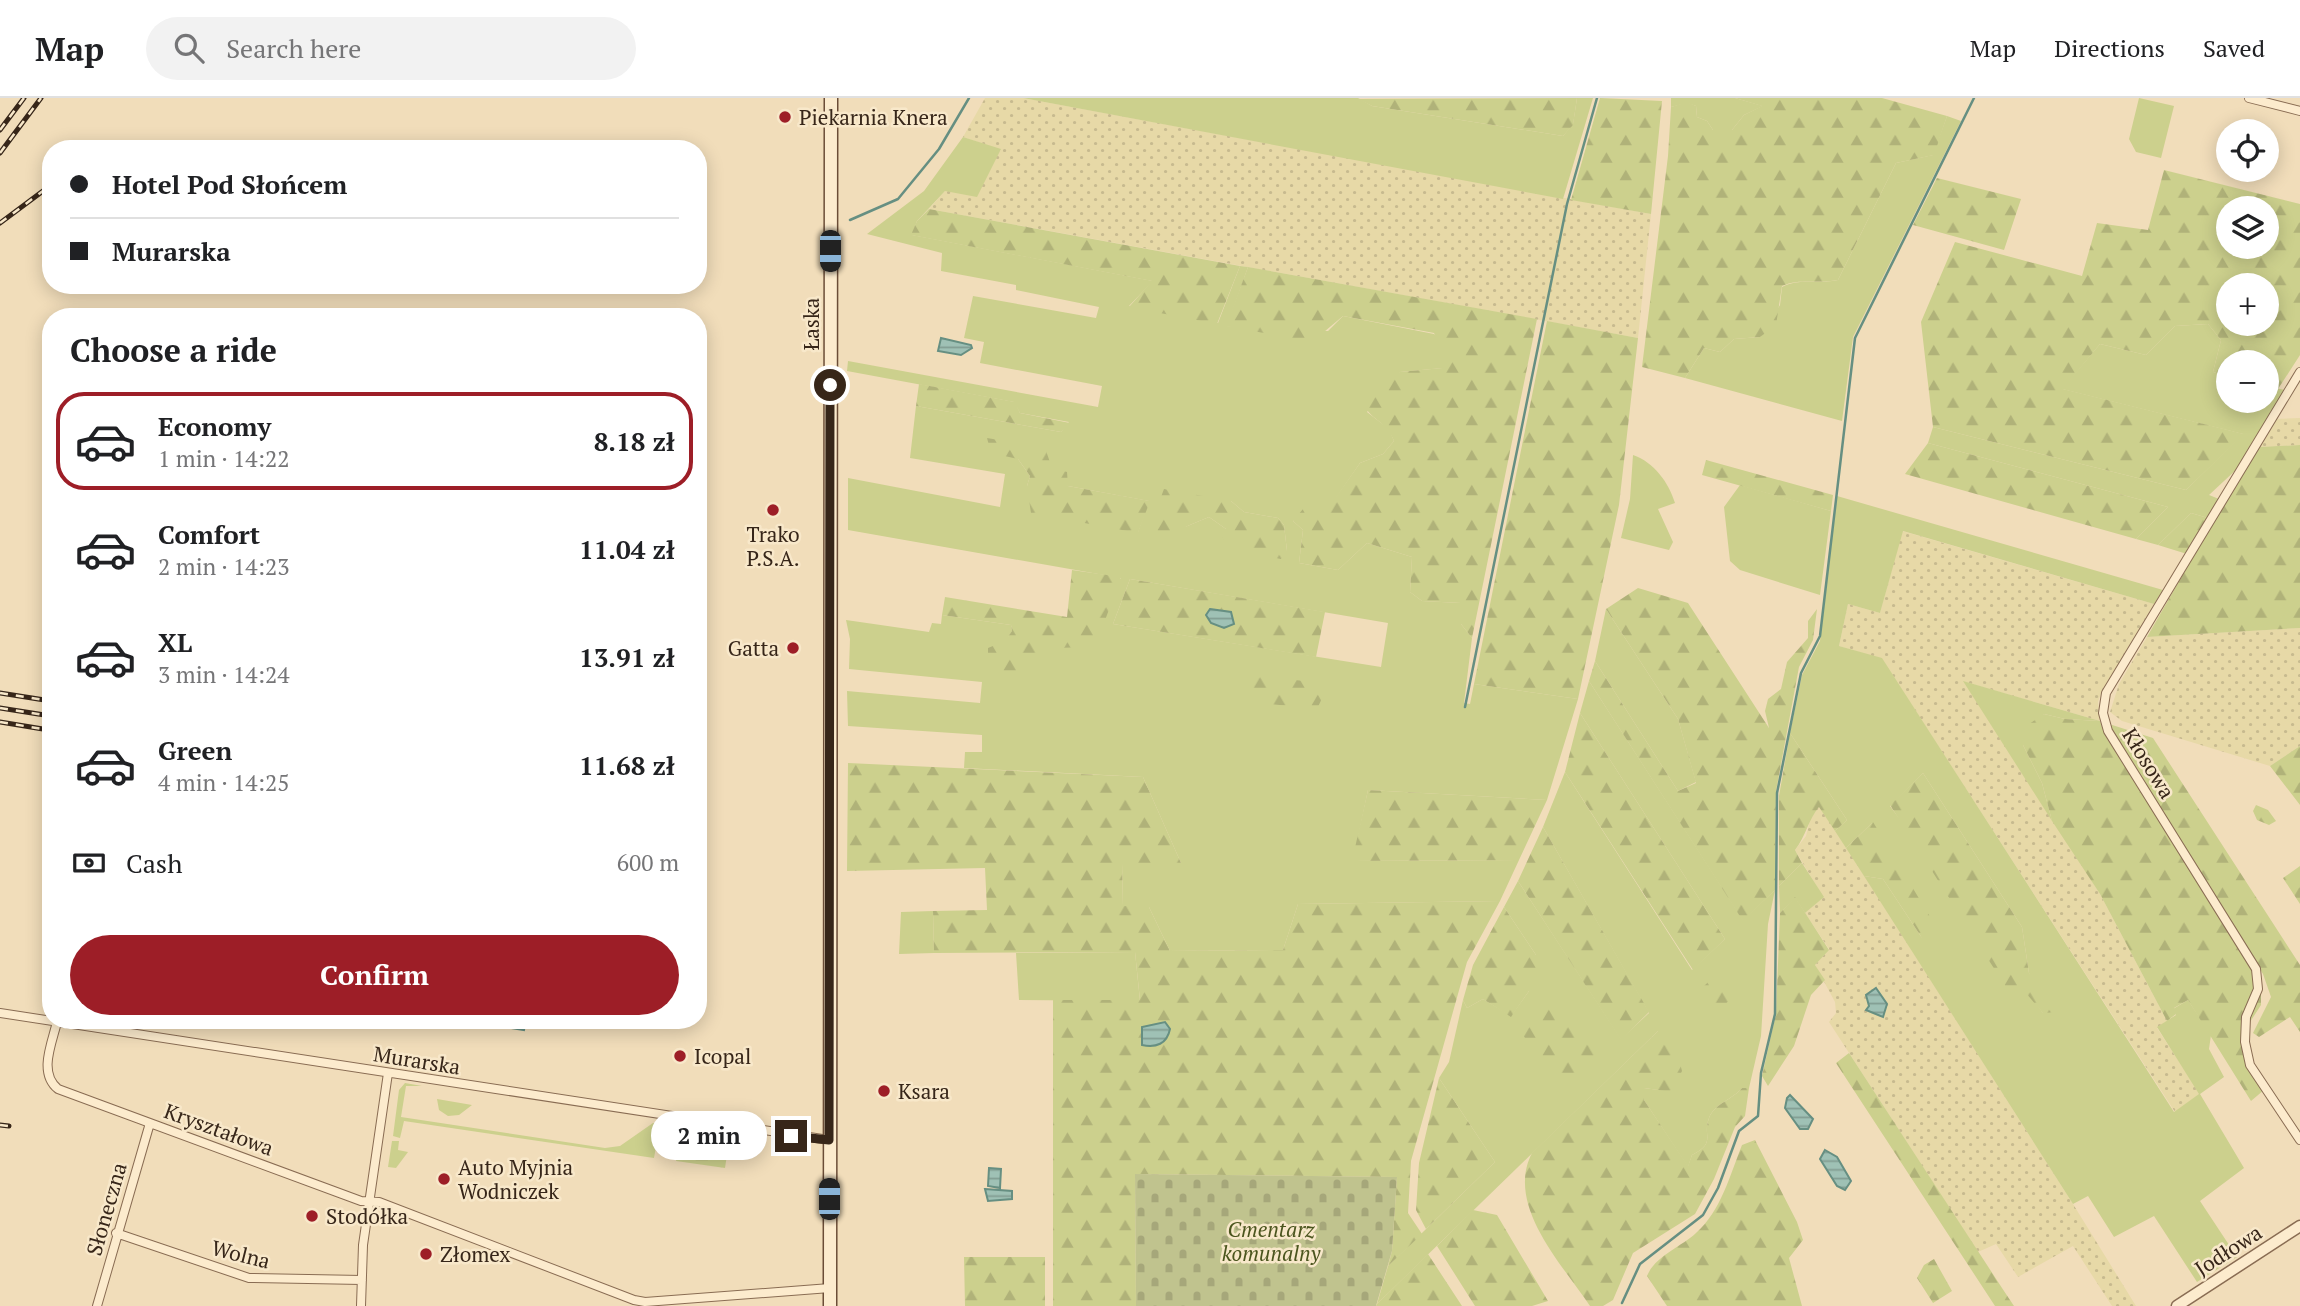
<!DOCTYPE html>
<meta charset="utf-8">
<style>
:root{--surface:#fff;--page:#f2f2f2;--text:#202124;--muted:#757577;--line:#e0e0e0;--accent:#9d1e27}
body{margin:0;font-family:"PT Serif",serif;background:var(--page);color:var(--text);height:100vh;display:flex;flex-direction:column;font-size:26px;white-space:nowrap}
*{box-sizing:border-box;margin:0}
p{font-size:23px;color:var(--muted)}
.icon{flex:none;width:38px;height:38px;fill:none;stroke:currentColor;stroke-width:2;stroke-linecap:round;stroke-linejoin:round}
.map{position:relative;flex:1;overflow:hidden}
.details{position:absolute;left:42px;top:210px;width:665px;height:721px;display:flex;flex-direction:column;background:var(--surface);border-radius:28px;box-shadow:0 4px 18px #0003}
.details>*{flex:none}
.top-card{position:absolute;left:42px;top:42px;width:665px;height:154px;border-radius:28px;box-shadow:0 4px 18px #0003;display:grid;align-content:center;height:154px;padding:0 28px;background:var(--surface)}
.controls{position:absolute;left:2216px;top:21px;display:grid;gap:14px}
.controls a{display:grid;place-items:center;width:63px;height:63px;border-radius:50%;background:var(--surface);box-shadow:0 4px 18px #0003;font-size:35px}
.end{position:absolute;width:32px;height:32px;margin:-16px;border:9px solid #372619;background:#fff;box-shadow:0 0 0 4px #fff}
.from{border-radius:50%}
.bubble{position:absolute;height:49px;border-radius:24px;background:var(--surface);box-shadow:0 4px 18px #0003;font-size:23px;font-weight:700;line-height:49px;text-align:center}
.car{position:absolute;width:21px;height:42px;margin:-21px -10px;border-radius:9px;box-shadow:0 0 5px 2px #0007;background:linear-gradient(#222 24%,#8ab4d8 0 40%,#222 0 76%,#8ab4d8 0 86%,#222 0)}
.top-card b{display:flex;align-items:center;gap:24px;height:66px;font-size:26px}
.top-card b+b{border-top:2px solid var(--line)}
.top-card i{width:18px;height:18px;background:var(--text)}
ul{padding:0;list-style:none}
li{display:flex;align-items:center;gap:21px;height:98px;margin:0 14px 10px;padding:0 14px;border:4px solid transparent;border-radius:28px}
li div{flex:1}
li b{display:block;font-size:26px}
li em{font-style:normal;font-weight:700}
li.current{border-color:var(--accent)}
li>.icon{width:63px;height:63px;stroke-width:1.5}
h2{padding:0 28px;font-size:32px;line-height:84px}
.pay{display:flex;align-items:center;gap:18px;height:77px;padding:0 28px;font-size:26px}
.pay p{margin-inline-start:auto}
.primary-button{display:flex;gap:14px;margin-top:auto;padding:14px 28px}
.primary-button a{flex:1;height:80px;border-radius:42px;background:var(--accent);color:#fff;font-size:28px;font-weight:700;line-height:80px;text-align:center}
header{display:flex;align-items:center;gap:42px;box-sizing:border-box;height:98px;padding:0 35px;background:var(--surface);border-bottom:2px solid var(--line)}
header strong{font-size:33px}
nav{display:flex;gap:38px;margin-inline-start:auto;font-size:24px}
.search{width:490px;height:63px;background:var(--page);display:flex;align-items:center;gap:18px;box-sizing:border-box;padding:0 24px;border-radius:38px;color:var(--muted);font-size:26px}
.map>svg:first-child{display:block}
.farmland{fill:url(#farmland-dots)}
.green{fill:#ccd08d;fill-rule:evenodd}
.forest{fill:url(#forest-firs);fill-rule:evenodd}
.cemetery{fill:url(#cemetery-stones)}
.water{fill:url(#water-rules);stroke:#668f82;stroke-width:2}
.lines{fill:none;stroke-linecap:round;stroke-linejoin:round}
.stream{stroke:#668f82;stroke-width:2.5}
.minor-casing{stroke:#896c53;stroke-width:10}
.tertiary-casing{stroke:#896c53;stroke-width:13}
.secondary-casing{stroke:#6b4d37;stroke-width:15}
.minor{stroke:#fcebcd;stroke-width:8}
.tertiary{stroke:#fcebcd;stroke-width:10}
.secondary{stroke:#fcebcd;stroke-width:12}
.rail-casing{stroke:#372619;stroke-width:5}
.rail{stroke:#f8e8ca;stroke-width:2.5;stroke-dasharray:8;stroke-linecap:butt}
.route{stroke:#372619;stroke-width:9}
.poi-dot{fill:#9d1e27;stroke:#f8e8ca;stroke-width:2.5}
.labels{text-anchor:middle;dominant-baseline:central;stroke-width:5;stroke-linejoin:round;paint-order:stroke}
.poi-label{font-size:21px;fill:#372619;stroke:#f8e8ca;text-anchor:start}
.street-label{font-size:21px;fill:#372619;stroke:#f8e8ca}
.park-label{font-size:21px;font-style:italic;fill:#4b551e;stroke:#f8e8ca}
</style>
<header>
<strong>Map</strong>
<div class="search"><svg class="icon" aria-label="search" viewBox="0 0 24 24"><circle cx="10" cy="10" r="6"/><path d="M15 15l6 6"/></svg>Search here</div>
<nav><a>Map</a><a>Directions</a><a>Saved</a></nav>
</header>
<div class="map">
<svg width="2300" height="1208" viewBox="0 0 2300 1208">
<defs>
<pattern id="farmland-dots" width="8" height="8" patternUnits="userSpaceOnUse" patternTransform="scale(1.75)"><rect width="8" height="8" fill="#e7d9a7"/><path d="M2 2h.1M6 6h.1" fill="none" stroke="#c7ba8f" stroke-width="1.8" stroke-linecap="round"/></pattern>
<pattern id="forest-firs" width="22" height="20" patternUnits="userSpaceOnUse" patternTransform="scale(1.75)"><rect width="22" height="20" fill="#ccd08d"/><path d="M5 1l3.5 6h-7zM16 11l3.5 6h-7z" fill="#b0b279"/></pattern>
<pattern id="cemetery-stones" width="16" height="16" patternUnits="userSpaceOnUse" patternTransform="scale(1.75)"><rect width="16" height="16" fill="#c0c38e"/><path d="M2 7V4a2 2 0 0 1 4 0v3zM10 15v-3a2 2 0 0 1 4 0v3z" fill="#a6a77a"/></pattern>
<pattern id="water-rules" width="6" height="5" patternUnits="userSpaceOnUse" patternTransform="scale(1.75)"><rect width="6" height="5" fill="#9fc1b5"/><path d="M0 2.5h6" fill="none" stroke="#829d92"/></pattern>
</defs>
<rect width="100%" height="100%" fill="#f1ddba"/>
<path class="farmland" d="M985,0H1023L1651,116L1638,240L929,111L945,93L1001,52L963,39Z
M2300,320V347L2257,349L2275,321Z
M1902,433L2154,506L2101,595L2098,604L2100,623L1965,584L2100,796L2167,923L2157,930L2200,996L2175,1014L1882,561L1839,548L1848,506L1880,515Z
M2300,530V648L2270,668L2122,623L2110,614L2119,586L2147,539Z
M1820,708L2073,1106L2136,1208H2112L2073,1148L2018,1179L1996,1146L1978,1154L1829,924L1836,915L1835,904L1815,867L1829,851L1805,815L1823,799L1795,752L1806,738L1811,718Z"/>
<path class="green" d="M1023,0H1358L1372,8L1563,38L1573,26L1577,0H1593L1563,101Z
M1671,0H1735L1763,8L1744,17L1732,32H1713L1707,23L1697,19L1696,8L1687,5L1671,9Z
M2139,0L2174,8L2161,60L2136,54L2129,41Z
M1947,18L1961,23L1853,239L1842,323L1685,280L1704,250L1720,254L1734,241L1760,239L1780,207L1782,189C1800,180 1818,186 1838,182L1896,65L1933,57Z
M963,39L1001,51L977,99L945,93L917,123L912,137L1153,183L1129,208L1218,225L1240,168L1248,169L1227,228L1328,233L1343,218L1434,236L1457,254L1443,270L1400,274L1367,314L1389,331L1394,343L1383,356L1360,365L1336,400L1293,423L1303,432L1299,465L1338,472L1367,445L1412,459L1410,494L1422,503L1461,505V526L1472,540L1464,605L1470,606L1474,586L1578,601L1547,702L1368,692L1353,763L1519,762L1500,803L1298,806L1283,852L1170,853L1149,809H1123L1122,765H1181L1143,679L964,670L965,654H982V637L848,628L847,593L980,605L982,584L849,571L850,541L846,522L929,534L932,525L941,526L942,517L1011,527L1012,533L1006,543L1055,550L1121,480L848,432V380L1000,409L1005,376L910,360L916,308L1061,334L1069,324L1020,315L1014,304L847,273L848,263L1098,309L1102,288L980,265L984,244L964,240L973,198L1096,220L1099,209L1016,192V187L941,173L942,155L867,136L924,93ZM1018,361L1051,370L1068,388L1149,403L1138,434L1027,388L1030,378ZM1231,403L1244,414L1278,420L1284,427L1287,453L1226,431L1209,419L1185,429ZM1130,481L1388,525L1381,569L1113,526Z
M2208,226L2221,242L2213,274L2228,278V303H2266V288L2285,292L2238,370L2209,397L2219,401L2208,420L2191,415L2158,447L2136,441L2168,409L1928,345L1933,329L2186,392L2243,336L2062,291L2100,246L2146,257L2175,228Z
M1633,357C1654,364 1669,385 1675,405L1658,411L1673,444L1669,452L1621,440L1630,401Z
M1740,387L1831,413L1820,497L1740,472L1730,463L1724,409Z
M1837,398L2163,492L2154,506L1903,433L1880,515L1848,506L1839,548L1882,560L2174,1014L2199,996L2157,929L2176,917L2173,911L2188,902L2211,937L2209,951L2224,979L2200,996L2244,1070L2200,1103L2237,1159L2197,1184L2154,1118L2114,1139L2088,1098L2073,1106L1864,778L1883,781L1922,840L1872,725L1846,750L1835,733L1847,722L1790,635L1802,577L1820,543ZM1923,675L2022,829L2029,875L2043,915L1890,708Z
M1606,511L1678,621L1696,684L1678,693L1595,563Z
M1589,583L1743,822L1775,792L1768,826L1761,938L1749,990H1742C1733,1001 1714,1006 1709,1020C1702,1039 1717,1044 1692,1057L1688,1069L1644,1002V990L1659,992L1658,933L1377,1206L1388,1168L1495,1064L1439,980L1449,964L1463,902L1467,910L1483,901L1511,918L1529,893L1536,857L1504,809L1518,783L1621,941L1649,915L1543,729L1565,674L1692,872L1725,841L1580,615Z
M1963,583L2100,623L2065,621L2044,616L2023,647L2042,685L2052,723Z
M1802,765L1824,799L1805,815L1795,800L1780,815L1779,788Z
M933,813L934,855L899,856L901,814Z
M1135,854L1140,903L1019,902L1016,855Z
M405,985L422,988H406L401,1019L605,1050L620,1048L653,1025L660,1026L654,1060L404,1023L400,1040L393,1038L399,992Z
M437,1001L472,1007L459,1017L448,1018L439,1012Z
M392,1043H399L398,1052L408,1054L396,1070L388,1069Z"/>
<path class="forest" d="M1577,0L1573,27L1563,38L1372,8L1358,1Z
M1600,0L1662,3L1651,116L1571,102Z
M1735,0H1882L1947,18L1934,57L1896,65L1838,182C1818,186 1800,180 1782,188L1776,227L1760,239L1734,241L1720,254L1704,250L1685,280L1642,269L1668,58L1671,9L1687,4L1696,8L1697,19L1707,23L1713,32H1732L1744,17L1762,8Z
M2164,72L2300,106V257L2278,291L2266,288V264H2228V278L2213,274L2221,242L2208,226L2175,228L2146,257L2100,246L2063,291L2244,336L2186,392L1933,329L1921,224L1955,144L2082,178L2097,125L2148,132ZM2228,110H2266V149H2228ZM2228,187H2266V226H2228Z
M1937,80L2021,101L2004,152L1913,127Z
M929,111L1240,168L1217,226L1129,209L1152,183L911,137L917,123Z
M1248,169L1537,221L1472,540L1461,526V505L1422,503L1410,494L1412,459L1367,445L1338,472L1299,465L1303,432L1293,423L1313,399H1336L1360,365L1383,356L1394,343C1382,313 1353,323 1369,282L1400,274L1442,270L1456,254L1440,249L1434,235L1343,218L1312,244L1226,228Z
M1547,223L1638,240L1619,407L1578,601L1474,586Z
M919,286L1015,304L1020,315L1070,325L1061,334L916,308Z
M987,340L1045,350L1052,370L1067,374L1068,388L1150,403L1138,435L1031,415L1027,388L1030,378L1018,361L991,355Z
M1928,345L2168,409L2136,441L1905,376Z
M2300,347V530L2147,539L2253,355L2259,349Z
M1706,362L1833,397L1831,413L1702,377Z
M1164,391L1231,403L1244,414L1278,420L1284,427L1287,453L1281,461L1231,452L1222,439L1226,431L1209,419L1185,429L1175,442L1147,436Z
M2191,415L2208,420L2187,456L2158,447Z
M1072,472L1121,479L1104,525L1088,549L1055,550L1032,579L1000,576L988,568V550L1005,543L1012,533L1011,527L942,517L945,499L1067,519Z
M1130,481L1325,514L1316,559L1113,526Z
M1638,490L1688,505L1769,630L1765,613L1768,601L1781,591L1787,564L1808,540V523L1817,511L1813,542L1799,569L1776,693L1775,792L1743,823L1589,583L1595,563L1678,693L1696,685L1678,621L1606,511Z
M1256,577L1319,585L1324,596L1317,611L1250,604Z
M1580,615L1725,841L1693,872L1565,674Z
M2044,616L2065,621L2100,623L2106,639L2261,880V907L2241,938L2246,964L2264,992L2251,1003L2188,902L2174,910L2176,916L2167,923L2100,796L2052,723L2042,685L2023,647V630Z
M2109,626L2153,640L2300,867V934L2290,919L2259,939L2253,935L2271,899L2263,876Z
M1790,635L1847,722L1835,733L1819,709C1808,722 1806,738 1795,752L1802,765L1779,788V698Z
M2300,648V707L2270,668Z
M848,665L1143,679L1181,765H1122L1123,808L1149,809L1170,853L1283,852L1298,806L1500,803L1467,864L1411,1063L1408,1115L1422,1136L1388,1168L1392,1153L1397,1079L1135,1076L1136,1208H1053V902H1140L1135,854L934,855L933,813L987,812L985,770L847,773Z
M1923,675L2022,829L2029,875L2057,914L2043,915L2025,894H2009L1890,707Z
M1368,692L1547,702L1519,762L1352,763Z
M2256,707L2268,712L2276,723L2269,727L2257,722L2253,713Z
M1873,724L1935,827L1933,839L1922,840L1883,781L1864,778L1846,750Z
M1543,729L1649,914L1621,942L1518,783Z
M2300,768V806L2283,780Z
M1795,799L1829,852L1815,867L1825,882L1811,897L1794,948L1768,988L1762,978L1776,916L1780,815Z
M1504,809L1536,857L1538,889L1529,893L1511,919L1483,901L1467,910L1463,902L1473,867Z
M1720,873L1735,898L1719,911L1704,888Z
M1567,905L1602,960L1563,998L1523,937L1540,910Z
M1658,933L1678,958L1682,973L1672,994L1644,990V1002L1688,1068L1692,1057C1717,1044 1702,1039 1709,1020C1714,1006 1733,1001 1742,990H1749L1745,1018L1735,1029L1714,1081L1695,1116L1633,1155L1613,1202L1603,1208H1590C1562,1166 1505,1107 1532,1055Z
M1849,955L2002,1190L2014,1208H1995L1836,965Z
M1439,980L1495,1064L1426,1131L1416,1112L1419,1065Z
M681,1030L730,1037L725,1070L676,1063Z
M1755,1042L1797,1124L1803,1142L1789,1160L1802,1208H1667L1647,1178C1655,1158 1681,1149 1696,1135C1721,1113 1730,1077 1742,1047Z
M1473,1112L1497,1117L1548,1203L1532,1208H1475L1437,1148Z
M1428,1156L1462,1208H1376L1377,1206Z
M964,1159H1045V1208H965Z
M1934,1161L1952,1193L1933,1205L1917,1180L1924,1167Z"/>
<path class="cemetery" d="M1135,1076L1397,1079L1392,1153L1376,1208H1136Z"/>
<path class="water" d="M941,240L971,247L972,250L961,257L938,253Z
M1210,511L1231,514L1234,526L1224,530L1211,525L1206,517Z
M1876,890L1887,906L1883,919L1866,912L1869,908L1866,897Z
M485,922H526L524,932L484,926Z
M1165,924L1170,931C1167,946 1156,950 1142,947V929Z
M1790,997L1813,1021L1808,1031H1800L1785,1010L1787,1000Z
M1825,1052L1837,1059L1851,1083L1845,1092L1837,1088L1820,1061Z
M989,1070L1001,1071L1000,1090L988,1088Z
M985,1091L1012,1093V1101L988,1103Z"/>
<g class="lines">
<path class="stream" d="M850,122L898,101L939,51L969,0
M1465,609L1567,106L1597,0
M1622,1205L1640,1166L1703,1117L1718,1090L1739,1033L1758,1018L1761,975L1775,916L1777,695L1801,575L1820,538L1855,240L1974,0"/>
<defs>
<path id="minor" d="M2249,0L2300,13
M2300,274L2106,595L2103,615L2108,633L2256,871L2258,891L2246,919L2245,944L2250,967L2300,1042
M0,915L829,1042
M57,924C52,945 38,975 58,991L361,1103L379,1104L634,1202L645,1204L830,1190
M116,1135L249,1180L362,1182
M97,1208L150,1025
M361,1208L363,1147L388,975"/>
<path id="tertiary" d="M2177,1208L2300,1128"/>
<path id="secondary" d="M830,1208L831,0"/>
</defs>
<use href="#minor" class="minor-casing"/>
<use href="#tertiary" class="tertiary-casing"/>
<use href="#secondary" class="secondary-casing"/>
<use href="#minor" class="minor"/>
<use href="#tertiary" class="tertiary"/>
<use href="#secondary" class="secondary"/>
<defs>
<path id="rail" d="M0,32L24,0
M0,55L41,0
M0,125L51,87
M0,595L51,603
M0,610L51,618
M0,624L49,632
M0,1027L9,1028"/>
</defs>
<use href="#rail" class="rail-casing"/>
<use href="#rail" class="rail"/>
</g>
<g class="lines">
<path class="route" d="M791,1038L829,1042L830,287"/>
</g>
<g class="poi-dot">
<circle cx="785" cy="19" r="7"/>
<circle cx="773" cy="412" r="7"/>
<circle cx="793" cy="550" r="7"/>
<circle cx="680" cy="958" r="7"/>
<circle cx="884" cy="993" r="7"/>
<circle cx="444" cy="1081" r="7"/>
<circle cx="312" cy="1118" r="7"/>
<circle cx="426" cy="1156" r="7"/>
</g>
<g class="labels">
<g class="poi-label">
<text x="799" y="19">Piekarnia Knera</text>
<text x="773" y="436" text-anchor="middle">Trako<tspan x="773" dy="24">P.S.A.</tspan></text>
<text x="779" y="550" text-anchor="end">Gatta</text>
<text x="694" y="958">Icopal</text>
<text x="898" y="993">Ksara</text>
<text x="458" y="1069">Auto Myjnia<tspan x="458" dy="24">Wodniczek</tspan></text>
<text x="326" y="1118">Stodółka</text>
<text x="440" y="1156">Złomex</text>
</g>
<g class="street-label">
<text transform="translate(811 226) rotate(-90)">Łaska</text>
<text transform="translate(2149 665) rotate(58)">Kłosowa</text>
<text transform="translate(417 962) rotate(9)">Murarska</text>
<text transform="translate(219 1031) rotate(20)">Kryształowa</text>
<text transform="translate(106 1111) rotate(-74)">Słoneczna</text>
<text transform="translate(2228 1152) rotate(-33)">Jodłowa</text>
<text transform="translate(241 1156) rotate(14)">Wolna</text>
</g>
<g class="park-label">
<text x="1271" y="1131">Cmentarz<tspan x="1271" dy="24">komunalny</tspan></text>
</g>
</g>
</svg>
<div class="controls">
<a><svg class="icon" aria-label="locate" viewBox="0 0 24 24"><circle cx="12" cy="12" r="6"/><path d="M12 2v4M12 18v4M2 12h4M18 12h4"/></svg></a>
<a><svg class="icon" aria-label="layers" viewBox="0 0 24 24"><path d="M12 4l9 5-9 5-9-5zM3 14l9 5 9-5"/></svg></a>
<a>+</a>
<a>−</a>
</div>
<i class="end from" style="left:830px;top:287px"></i>
<i class="end" style="left:791px;top:1038px"></i>
<div class="bubble" style="left:651px;top:1013px;width:116px">2 min</div>
<i class="car" style="left:830px;top:153px;rotate:180deg"></i>
<i class="car" style="left:829px;top:1101px;rotate:0deg"></i>
<div class="top-card">
<b><i class="from"></i>Hotel Pod Słońcem</b>
<b><i></i>Murarska</b>
</div>
<section class="details">
<h2>Choose a ride</h2>
<ul>
<li class="current"><svg class="icon" aria-label="car" viewBox="0 0 24 24"><path d="M5 17H2v-5l4-1 3-4h7l3 4 3 1v5h-3M9 17h6M6 11h13"/><circle cx="7" cy="17" r="2"/><circle cx="17" cy="17" r="2"/></svg><div><b>Economy</b><p>1 min · 14:22</p></div><em>8.18 zł</em></li>
<li><svg class="icon" aria-label="car" viewBox="0 0 24 24"><path d="M5 17H2v-5l4-1 3-4h7l3 4 3 1v5h-3M9 17h6M6 11h13"/><circle cx="7" cy="17" r="2"/><circle cx="17" cy="17" r="2"/></svg><div><b>Comfort</b><p>2 min · 14:23</p></div><em>11.04 zł</em></li>
<li><svg class="icon" aria-label="car" viewBox="0 0 24 24"><path d="M5 17H2v-5l4-1 3-4h7l3 4 3 1v5h-3M9 17h6M6 11h13"/><circle cx="7" cy="17" r="2"/><circle cx="17" cy="17" r="2"/></svg><div><b>XL</b><p>3 min · 14:24</p></div><em>13.91 zł</em></li>
<li><svg class="icon" aria-label="car" viewBox="0 0 24 24"><path d="M5 17H2v-5l4-1 3-4h7l3 4 3 1v5h-3M9 17h6M6 11h13"/><circle cx="7" cy="17" r="2"/><circle cx="17" cy="17" r="2"/></svg><div><b>Green</b><p>4 min · 14:25</p></div><em>11.68 zł</em></li>
</ul>
<div class="pay"><svg class="icon" aria-label="cash" viewBox="0 0 24 24"><path d="M3 7h18v10H3z"/><circle cx="12" cy="12" r="2"/></svg>Cash<p>600 m</p></div>
<div class="primary-button"><a>Confirm</a></div>
</section>
</div>
